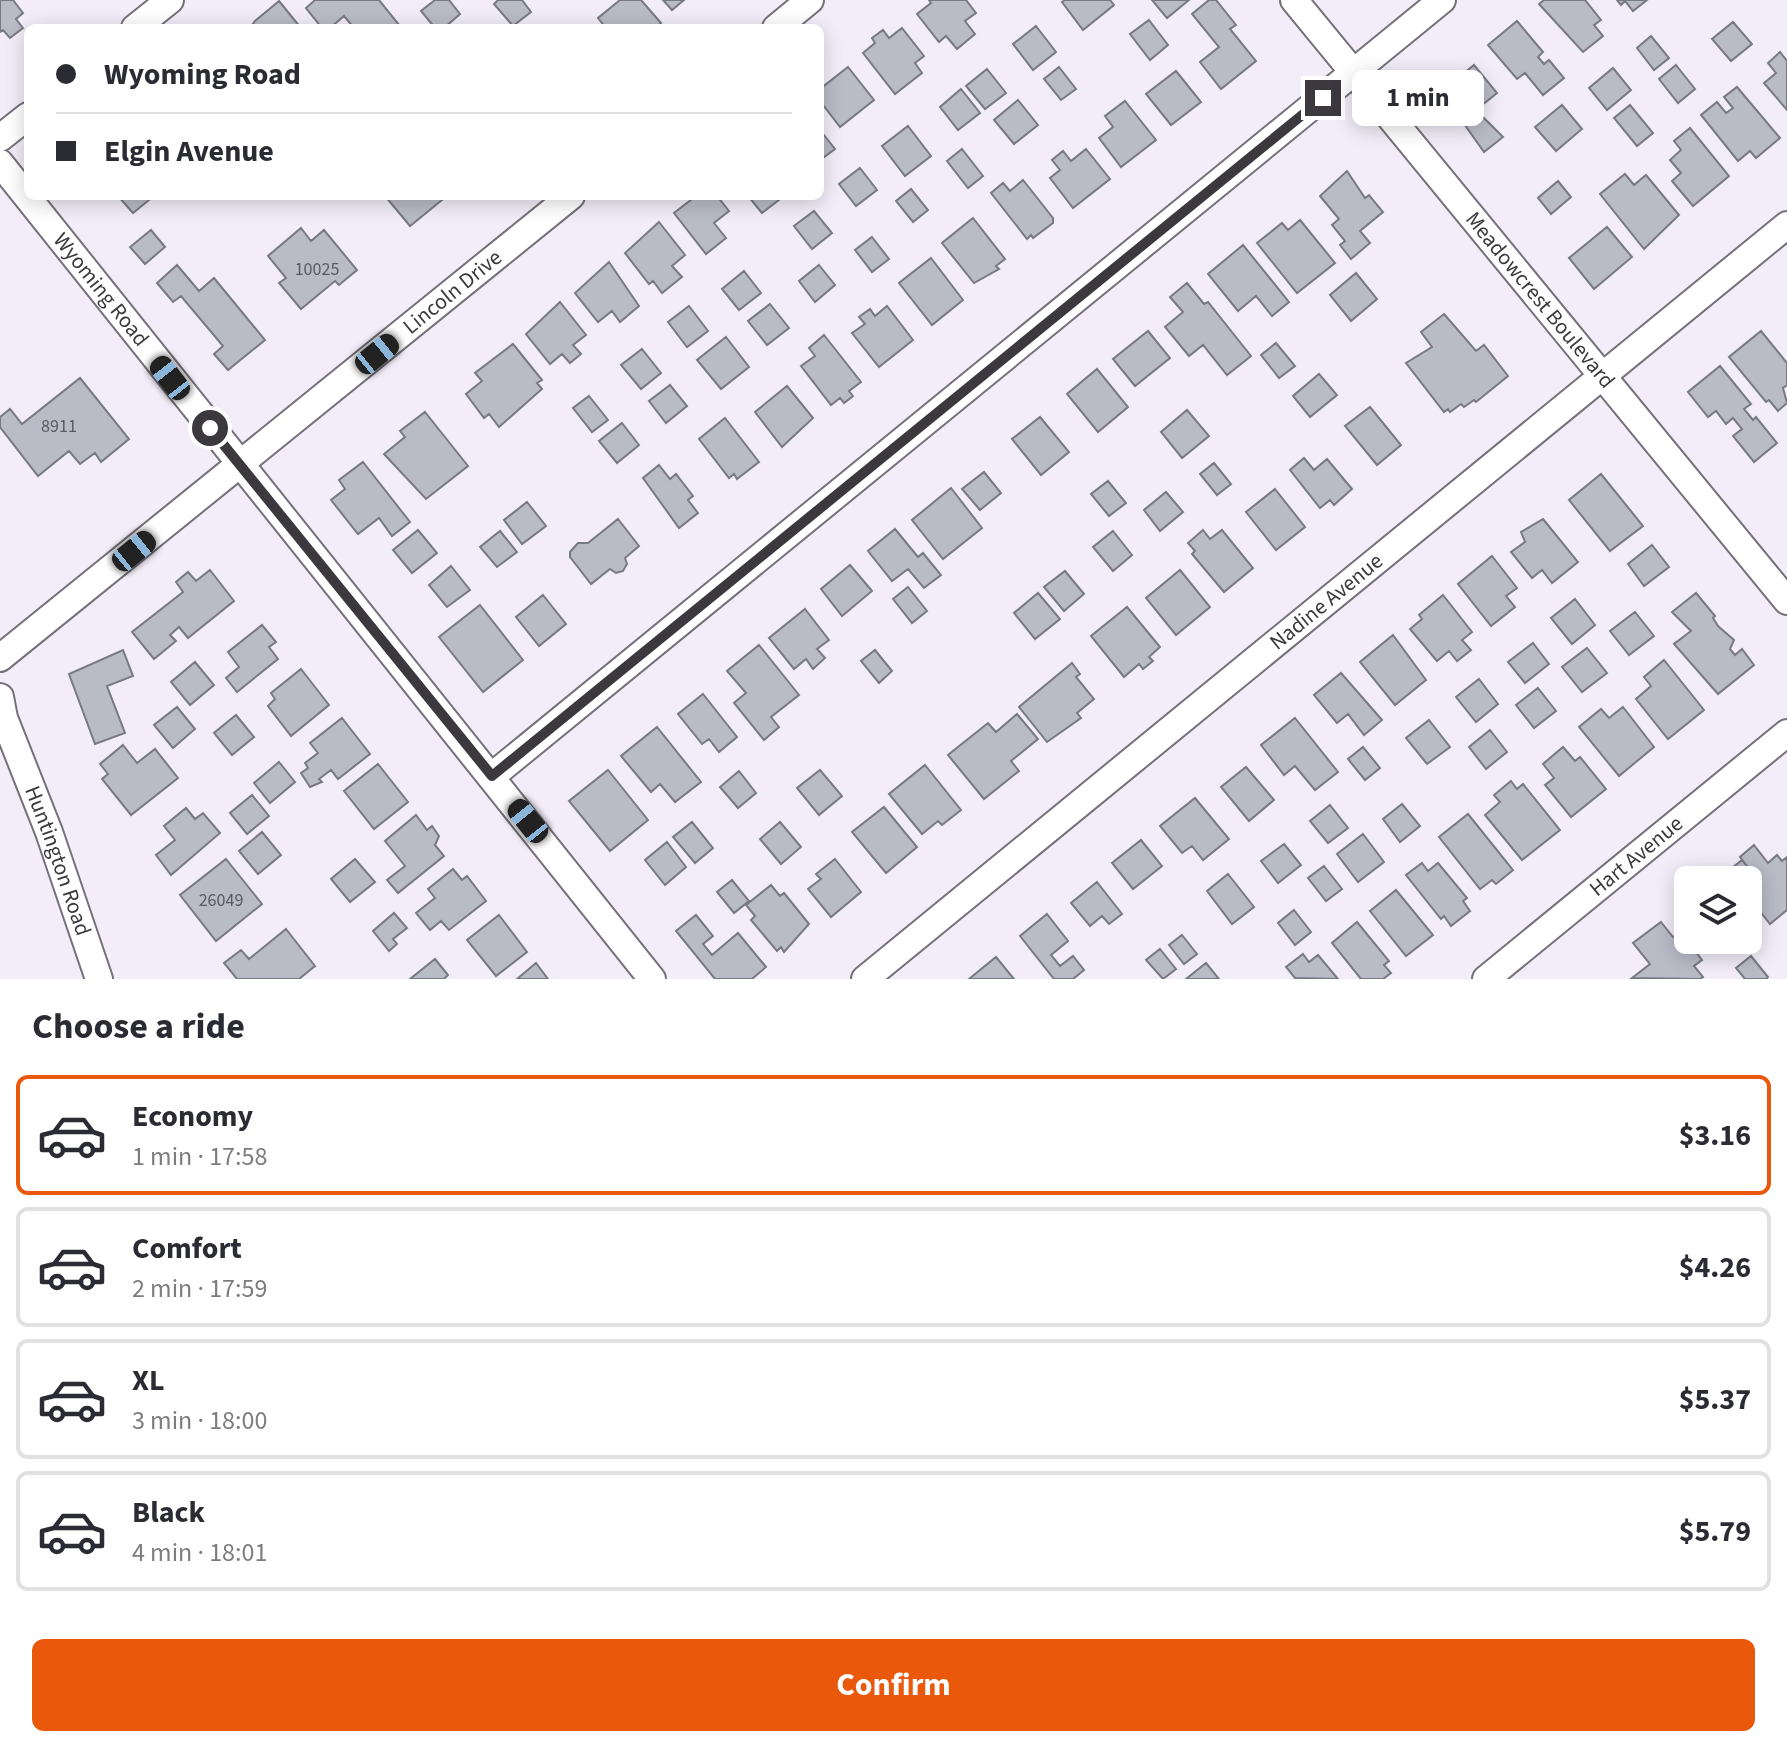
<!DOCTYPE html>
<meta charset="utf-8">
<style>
:root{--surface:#fff;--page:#f7f7f7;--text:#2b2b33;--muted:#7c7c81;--line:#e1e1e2;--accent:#ea580c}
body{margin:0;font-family:"Source Sans 3",sans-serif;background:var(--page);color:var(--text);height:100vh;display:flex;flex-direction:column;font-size:30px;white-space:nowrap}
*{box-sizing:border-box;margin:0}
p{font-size:26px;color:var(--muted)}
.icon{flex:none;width:44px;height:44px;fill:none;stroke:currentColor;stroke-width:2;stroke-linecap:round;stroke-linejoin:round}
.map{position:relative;height:979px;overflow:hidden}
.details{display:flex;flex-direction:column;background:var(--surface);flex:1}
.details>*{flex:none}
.top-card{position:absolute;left:24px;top:24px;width:800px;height:176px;border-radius:12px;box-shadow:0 4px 20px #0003;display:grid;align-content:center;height:176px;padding:0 32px;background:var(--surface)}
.fabs{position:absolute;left:1674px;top:866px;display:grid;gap:16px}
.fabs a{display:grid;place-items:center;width:88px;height:88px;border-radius:12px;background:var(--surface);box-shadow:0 4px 20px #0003;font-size:40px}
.end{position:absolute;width:36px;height:36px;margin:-18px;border:10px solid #3b393d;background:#fff;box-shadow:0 0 0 4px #fff}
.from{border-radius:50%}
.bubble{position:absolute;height:56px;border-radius:12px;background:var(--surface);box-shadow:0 4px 20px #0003;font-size:26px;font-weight:700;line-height:56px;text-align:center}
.car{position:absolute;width:24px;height:48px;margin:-24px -12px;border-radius:10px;box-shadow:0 0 6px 2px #0007;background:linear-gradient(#222 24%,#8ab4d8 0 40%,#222 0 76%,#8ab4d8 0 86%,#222 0)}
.top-card b{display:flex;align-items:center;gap:28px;height:76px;font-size:30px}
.top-card b+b{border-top:2px solid var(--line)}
.top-card i{width:20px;height:20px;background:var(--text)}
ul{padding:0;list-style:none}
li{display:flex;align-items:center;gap:24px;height:120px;margin:0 16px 12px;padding:0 16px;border:4px solid var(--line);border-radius:12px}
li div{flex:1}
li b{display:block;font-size:30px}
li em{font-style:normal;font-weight:700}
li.current{border-color:var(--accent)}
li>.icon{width:72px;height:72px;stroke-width:1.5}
h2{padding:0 32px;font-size:36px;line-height:96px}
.primary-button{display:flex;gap:16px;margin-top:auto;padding:16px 32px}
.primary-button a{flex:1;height:92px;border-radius:12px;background:var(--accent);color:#fff;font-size:32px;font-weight:700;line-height:92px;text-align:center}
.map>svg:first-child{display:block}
.building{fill:#b9bbc7;stroke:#777984;stroke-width:2}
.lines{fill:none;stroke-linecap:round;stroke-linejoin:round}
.street-casing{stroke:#757079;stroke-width:30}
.street{stroke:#fff;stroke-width:26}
.route{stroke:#3b393d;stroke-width:10}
.labels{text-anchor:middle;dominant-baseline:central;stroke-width:7;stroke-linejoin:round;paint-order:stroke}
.number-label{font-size:18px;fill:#5a5a60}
.street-label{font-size:22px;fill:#3b393d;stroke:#f2edf8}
</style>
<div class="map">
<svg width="1787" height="979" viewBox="0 0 1787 979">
<rect width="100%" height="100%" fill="#f2edf8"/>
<path class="building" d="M0,0H13L23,13L16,19L23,28L10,38L3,30L0,32Z
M315,0H379L400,26L354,28L344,16L330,28H322L306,8Z
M435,0H449L460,14L444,28H435L421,11Z
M498,0H522L531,12L513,26L494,4Z
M620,0H641L661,23L655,28H606L598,18Z
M663,0H684L672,10Z
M929,0H966L976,13L965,21L975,34L957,49L946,36L939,42L917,14L931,3Z
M1065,0H1110L1114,5L1083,30L1062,2Z
M1152,0H1189L1167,18Z
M1209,0H1216L1236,25L1230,29L1256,61L1221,89L1200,62L1219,47L1192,14Z
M1544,0H1585L1601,20L1594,25L1603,36L1583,52L1539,4Z
M1617,0H1647L1633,11L1625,1L1621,5Z
M279,1L301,28H250L255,21Z
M1149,20L1168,45L1150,60L1130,34Z
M1517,21L1543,52L1538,57L1544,64L1549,60L1564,78L1543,95L1525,73L1517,79L1488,45Z
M1733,22L1752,44L1731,61L1712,39Z
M1036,26L1056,52L1033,70L1013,44Z
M902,28L924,56L915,63L922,73L895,94L863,53L875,43L872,38L883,30L889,38Z
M1651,36L1669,58L1654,70L1637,48Z
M1780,52L1787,61V110L1764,83L1776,73L1768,63Z
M1474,65L1497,93L1476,110L1503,137L1484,152L1462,121L1459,124L1436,96Z
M1676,65L1695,89L1678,103L1659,79Z
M848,67L874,100L840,127L820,101V89Z
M1059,67L1076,89L1061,100L1044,79Z
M1613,68L1631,90L1607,110L1589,88Z
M987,69L1006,93L985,109L966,86Z
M1176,71L1201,102L1171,125L1146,94Z
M1737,87L1780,138L1756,158L1750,151L1738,161L1701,115L1717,102L1726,113L1733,108L1724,97Z
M961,89L980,113L958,130L940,107Z
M1018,100L1038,125L1014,144L994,120Z
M1125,101L1156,140L1121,167L1099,138L1113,127L1105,116Z
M1562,105L1582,129L1556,151L1535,127Z
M1630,105L1653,133L1637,146L1614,118Z
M908,126L931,156L905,176L882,146Z
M1690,128L1729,176L1693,206L1672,181L1681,173L1670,160L1681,150L1674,141Z
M820,130L835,149L820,160Z
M962,149L983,176L968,188L947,161Z
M1086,149L1110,179L1073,208L1050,178L1060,170L1052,160L1063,151L1071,161Z
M860,168L877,190L856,206L839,184Z
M1347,171L1365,198L1369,195L1383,212L1360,231L1370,243L1351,259L1340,245L1345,241L1332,225L1339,219L1320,196Z
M1625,174L1634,185L1646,175L1679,215L1644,249L1600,194Z
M1023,180L1053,218V223L1033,238L1031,235L1027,239L991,193L1003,183L1010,191Z
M1558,181L1571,197L1551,214L1538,198Z
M911,189L928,210L913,222L896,201Z
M118,196H145L149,200L133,213Z
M385,196H438L442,200L410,226Z
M690,196H717L729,211L714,223L726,238L706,254L674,213L692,199Z
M748,196H784L762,213Z
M814,211L832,233L812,249L794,226Z
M973,218L1005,259L996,266L999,269L974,283L942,243Z
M1300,220L1335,263L1297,293L1257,243L1282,223L1288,230Z
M659,222L685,255L672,266L682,277L662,293L653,281L649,284L625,253Z
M1607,227L1632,257L1594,289L1569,258Z
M301,228L311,241L324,230L357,270L339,285L335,281L301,309L279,283L286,278L268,256Z
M151,230L165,247L145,264L130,247Z
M872,237L889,259L872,272L855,250Z
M1243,245L1289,302L1272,316L1256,296L1238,311L1208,274Z
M931,258L963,300L932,325L899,283Z
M609,262L639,306L620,322L612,311L598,322L575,293Z
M177,265L199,291L214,278L265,340L228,370L214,354L223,346L181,296L173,302L157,283Z
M819,265L835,285L815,302L799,281Z
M744,271L761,293L739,310L722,289Z
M1356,273L1377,299L1351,321L1330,295Z
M1187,283L1204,304L1208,302L1251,356L1227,375L1203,345L1189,356L1165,327L1183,312L1170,297Z
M560,302L586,335L573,345L581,354L570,363L562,354L550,364L526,334Z
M770,304L789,328L767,345L748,321Z
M689,306L708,331L687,347L668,322Z
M887,306L913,340L879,367L852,333L865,324L859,317L870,309L875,316Z
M1444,314L1476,351L1484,345L1508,376L1476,402L1474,400L1464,407L1461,404L1450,412L1448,409L1444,412L1406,363L1432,347L1421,332Z
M1148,331L1170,358L1135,386L1113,359Z
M1761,331L1787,363V385L1783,388L1787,403L1778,411L1769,400L1766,402L1729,357Z
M824,335L861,382L849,391L853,396L844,403L840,398L831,405L801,366L815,356L809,348Z
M726,337L749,367L721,389L697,360Z
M1276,343L1295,366L1279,378L1261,355Z
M513,344L542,380L537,383L542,389L499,427L489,414L484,418L466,394L482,381L475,373Z
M642,349L661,373L641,389L621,365Z
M1720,366L1751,404L1744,409L1753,420L1756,417L1777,443L1754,462L1733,436L1742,429L1733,418L1726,424L1716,411L1708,417L1688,392Z
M1097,369L1128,407L1098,432L1067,394Z
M1319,374L1337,395L1310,417L1293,396Z
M80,378L129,439L101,462L95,453L80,464L69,451L38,476L0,427V417L10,409L22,424Z
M670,385L687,406L666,423L649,401Z
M787,386L813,418L782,447L755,412Z
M589,396L608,420L592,432L573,408Z
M1370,407L1401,445L1377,465L1345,426Z
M1187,410L1209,436L1182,458L1161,432Z
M425,412L468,466L426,499L384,454L405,437L400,431Z
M1040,417L1069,452L1041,475L1012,439Z
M725,418L759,462L737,479L734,474L729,478L699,439Z
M622,423L639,445L617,463L599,441Z
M1304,458L1314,470L1327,459L1352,489L1334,505L1330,500L1320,508L1290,470Z
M363,462L410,522L392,536L379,518L358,534L331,500L345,489L339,480Z
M1214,463L1231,484L1217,495L1200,474Z
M659,465L670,479L676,474L693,496L688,500L698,513L679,528L643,478Z
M984,472L1001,493L980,510L962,489Z
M1601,474L1643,526L1610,551L1569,500Z
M1108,481L1126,503L1109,516L1091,494Z
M951,488L982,528L943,559L912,520Z
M1275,489L1305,527L1276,550L1246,512Z
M1166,492L1183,512L1160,531L1144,510Z
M527,502L546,526L522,544L504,520Z
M618,519L639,546L625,558L627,564L623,571L616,573L610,569L591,584L570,557V552L578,543H588Z
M1543,519L1578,562L1552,583L1542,570L1532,578L1511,552L1525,542L1521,532Z
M895,529L918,557L923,553L941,575L924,588L908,569L892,581L868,551Z
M418,530L437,553L412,573L393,550Z
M1203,530L1210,539L1222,530L1253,568L1224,592L1192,554L1195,551L1188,543Z
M500,531L517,552L497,567L480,547Z
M1113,531L1132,555L1113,571L1093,547Z
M1652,545L1669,567L1644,586L1628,564Z
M1492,556L1517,588L1506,596L1515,607L1491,626L1458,584Z
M850,565L872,591L842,616L821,589Z
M451,566L470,590L447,607L429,585Z
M210,570L234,601L188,638L179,627L170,635L176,641L154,659L132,632L183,592L176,582L188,572L196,581Z
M1180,570L1210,607L1176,635L1146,598Z
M1065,571L1084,594L1064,611L1044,587Z
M908,587L927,611L912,623L893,599Z
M1038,593L1060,619L1035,639L1014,613Z
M1696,593L1715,616L1713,618L1718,626L1734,640L1730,649L1735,655L1742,649L1754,665L1718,694L1674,644L1691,631L1672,612Z
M543,595L566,624L539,646L516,617Z
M1443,595L1472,632L1462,640L1471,650L1457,661L1449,651L1437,661L1410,629L1422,619L1419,615Z
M1575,599L1595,625L1572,644L1551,618Z
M480,605L523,660L483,692L439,637Z
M1127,607L1160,647L1149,657L1153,661L1143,669L1139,664L1124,677L1091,636Z
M805,609L829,640L817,649L825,658L813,669L806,659L794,669L769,638Z
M1635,612L1654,636L1629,655L1610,631Z
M262,625L276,642L269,647L278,659L237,692L226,678L239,667L228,652Z
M1393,635L1426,680L1395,705L1360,662Z
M1533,643L1549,664L1525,683L1508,662Z
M759,645L799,695L771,717L779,727L764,740L734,703L746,693L727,671Z
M1587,648L1607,673L1582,692L1562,667Z
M123,650L133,676L107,686L125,733L95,744L69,674Z
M875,650L892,671L879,683L861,661Z
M1664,660L1704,710L1668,739L1636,699L1651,686L1644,677Z
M195,662L214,685L190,705L171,682Z
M1072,663L1080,674L1076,677L1094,699L1077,713L1081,718L1047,742L1019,707Z
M301,669L329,705L291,736L268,706L275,699L271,693Z
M1341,673L1382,720L1364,735L1348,714L1337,723L1314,695Z
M1479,679L1498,704L1476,722L1456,697Z
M1538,688L1556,711L1534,728L1516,705Z
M703,694L737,737L719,752L709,739L702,744L678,714Z
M177,707L195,729L173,748L154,725Z
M1623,707L1654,747L1619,776L1579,727L1601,709L1609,718Z
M1017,714L1038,739L1011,761L1019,771L984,799L948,755L988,723L996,732Z
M236,715L254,737L232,755L214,733Z
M342,718L370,754L338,779L331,770L319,779L322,782L310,787L301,773L308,768L305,763L318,753L310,743Z
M1295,718L1338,772L1315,790L1295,766L1284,775L1261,745Z
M1429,720L1450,747L1427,764L1406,738Z
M657,727L701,782L675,802L660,784L651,792L621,756Z
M1490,730L1507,752L1486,769L1469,747Z
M123,745L137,763L155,749L178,778L131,815L102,779L108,774L100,764Z
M1363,747L1380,768L1365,780L1348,759Z
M1563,747L1575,761L1580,757L1606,789L1571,817L1545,785L1554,778L1543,764Z
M279,762L295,782L270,803L254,783Z
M378,764L408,802L374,829L344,791Z
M925,765L961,810L942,825L938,821L922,834L889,794Z
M1246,767L1274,800L1249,821L1221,787Z
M608,770L648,820L610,851L569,801Z
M820,770L842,796L819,815L797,788Z
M739,771L756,793L738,808L720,787Z
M1511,781L1517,789L1523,784L1560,830L1522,860L1485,815L1500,802L1494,795Z
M252,795L269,816L247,834L230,813Z
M1195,798L1229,839L1203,860L1192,846L1182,853L1160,826Z
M1402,804L1420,826L1400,842L1383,819Z
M1330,805L1348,828L1328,843L1310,821Z
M884,807L917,847L886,873L852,832Z
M186,808L195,819L203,813L220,833L171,875L156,855L175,840L164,826Z
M1468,814L1513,870L1496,884L1492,880L1480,889L1439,837Z
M416,815L427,830L432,826L439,836L435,845L444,856L398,893L387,880L405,866L385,841Z
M692,822L713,848L695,863L673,837Z
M780,822L801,847L781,864L760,839Z
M262,832L281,855L258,874L239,851Z
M1363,834L1384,862L1358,882L1337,854Z
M1141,840L1162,866L1133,889L1112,863Z
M667,842L686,867L665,885L645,860Z
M1284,844L1301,865L1278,883L1261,861Z
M1754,845L1768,863L1777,855L1782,861L1787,857V910L1770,924L1748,896V880H1741L1732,868L1742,860L1758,880L1740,857Z
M226,859L262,904L216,941L180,895Z
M355,859L375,882L350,902L331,879Z
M835,859L861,892L831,917L808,889L821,879L816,874Z
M1422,863L1428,871L1438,863L1467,898L1463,901L1470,911L1451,926L1444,916L1441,919L1406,875Z
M1324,866L1342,889L1326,901L1308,878Z
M453,869L462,880L467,876L486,901L449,930L441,921L430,930L416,913L435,898L428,889Z
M1228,874L1254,907L1232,924L1207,891Z
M732,880L749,901L734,913L717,892Z
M1097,882L1122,914L1109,924L1102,916L1090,926L1071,903Z
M771,885L780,896L784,893L809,924L784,952L781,947L777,951L751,920L755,916L746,905Z
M1396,890L1433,935L1406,956L1370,911Z
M1294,910L1311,932L1295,945L1278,923Z
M394,913L407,928L393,939L397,944L389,951L373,931Z
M1047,914L1068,941L1051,955L1060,966L1073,956L1084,970L1073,979H1054L1020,936Z
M499,915L527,952L496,976L467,940Z
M696,915L713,936L703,944L712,955L738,933L766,967L752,979H715L676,931Z
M1357,922L1389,961L1384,965L1391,973L1383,979H1361L1332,943Z
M1661,922L1673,937L1676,935L1682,943L1686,939L1702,960L1694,966L1703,977L1700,979L1632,978L1650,964L1633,943Z
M286,929L315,966L299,979H237L224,963L241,950L249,959Z
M1182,935L1197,954L1184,964L1169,945Z
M1160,949L1176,969L1163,979L1146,960Z
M1303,954L1309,962L1318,955L1338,979L1295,978L1286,967Z
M1751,956L1768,977L1766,979H1745L1736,968Z
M996,957L1014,979H969Z
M435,959L448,975L444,979H410Z
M536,963L548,979H517Z
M1206,963L1219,979H1186Z"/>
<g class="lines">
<defs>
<g id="street">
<path id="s1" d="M1294,0L1787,601"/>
<path d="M135,28L170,0"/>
<path d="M776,28L810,0"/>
<path d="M0,138L28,116"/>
<path id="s2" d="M0,163L652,979"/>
<path id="s3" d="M0,658L571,196"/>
<path id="s4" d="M0,697L4,718L49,832L99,979"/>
<path d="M492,776L1442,0"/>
<path id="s5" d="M865,979L1787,225"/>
<path id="s6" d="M1486,979L1787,733"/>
</g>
</defs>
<use href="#street" class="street-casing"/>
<use href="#street" class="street"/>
</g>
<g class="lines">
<path class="route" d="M210,428L492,776L1323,98"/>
</g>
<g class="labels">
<g class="number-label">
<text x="317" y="269">10025</text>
<text x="59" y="426">8911</text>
<text x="221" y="900">26049</text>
</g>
<g class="street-label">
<text stroke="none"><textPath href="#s2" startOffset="162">Wyoming Road</textPath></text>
<text stroke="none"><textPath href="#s3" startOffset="582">Lincoln Drive</textPath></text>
<text stroke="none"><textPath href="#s1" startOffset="388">Meadowcrest Boulevard</textPath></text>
<text stroke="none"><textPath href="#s5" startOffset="596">Nadine Avenue</textPath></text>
<text stroke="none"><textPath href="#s6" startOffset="194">Hart Avenue</textPath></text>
<text stroke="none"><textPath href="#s4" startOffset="174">Huntington Road</textPath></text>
</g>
</g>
</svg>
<div class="fabs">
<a><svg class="icon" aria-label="layers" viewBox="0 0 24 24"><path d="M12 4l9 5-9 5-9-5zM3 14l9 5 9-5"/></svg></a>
</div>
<i class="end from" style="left:210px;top:428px"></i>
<i class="end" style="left:1323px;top:98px"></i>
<div class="bubble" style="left:1352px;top:70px;width:132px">1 min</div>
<i class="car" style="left:377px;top:354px;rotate:51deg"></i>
<i class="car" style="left:170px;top:378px;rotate:322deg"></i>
<i class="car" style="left:134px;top:551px;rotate:51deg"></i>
<i class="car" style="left:528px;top:821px;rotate:321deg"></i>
<div class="top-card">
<b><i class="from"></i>Wyoming Road</b>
<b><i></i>Elgin Avenue</b>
</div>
</div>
<section class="details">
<h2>Choose a ride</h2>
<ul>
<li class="current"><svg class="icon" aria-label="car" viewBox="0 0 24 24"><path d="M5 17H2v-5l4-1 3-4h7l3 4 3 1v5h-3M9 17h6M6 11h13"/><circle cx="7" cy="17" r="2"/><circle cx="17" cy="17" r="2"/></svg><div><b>Economy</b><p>1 min · 17:58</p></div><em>$3.16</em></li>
<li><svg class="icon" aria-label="car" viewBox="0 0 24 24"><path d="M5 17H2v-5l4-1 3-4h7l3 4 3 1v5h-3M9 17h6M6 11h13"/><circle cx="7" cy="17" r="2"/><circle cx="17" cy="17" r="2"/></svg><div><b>Comfort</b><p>2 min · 17:59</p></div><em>$4.26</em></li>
<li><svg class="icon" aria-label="car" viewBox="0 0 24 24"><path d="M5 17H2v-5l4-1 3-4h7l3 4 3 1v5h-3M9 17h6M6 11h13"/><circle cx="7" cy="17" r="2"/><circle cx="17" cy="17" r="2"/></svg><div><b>XL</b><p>3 min · 18:00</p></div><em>$5.37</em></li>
<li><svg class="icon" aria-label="car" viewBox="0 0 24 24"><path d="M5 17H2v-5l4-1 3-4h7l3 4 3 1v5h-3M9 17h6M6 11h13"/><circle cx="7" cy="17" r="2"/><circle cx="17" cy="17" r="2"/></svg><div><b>Black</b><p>4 min · 18:01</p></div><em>$5.79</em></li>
</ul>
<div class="primary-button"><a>Confirm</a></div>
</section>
